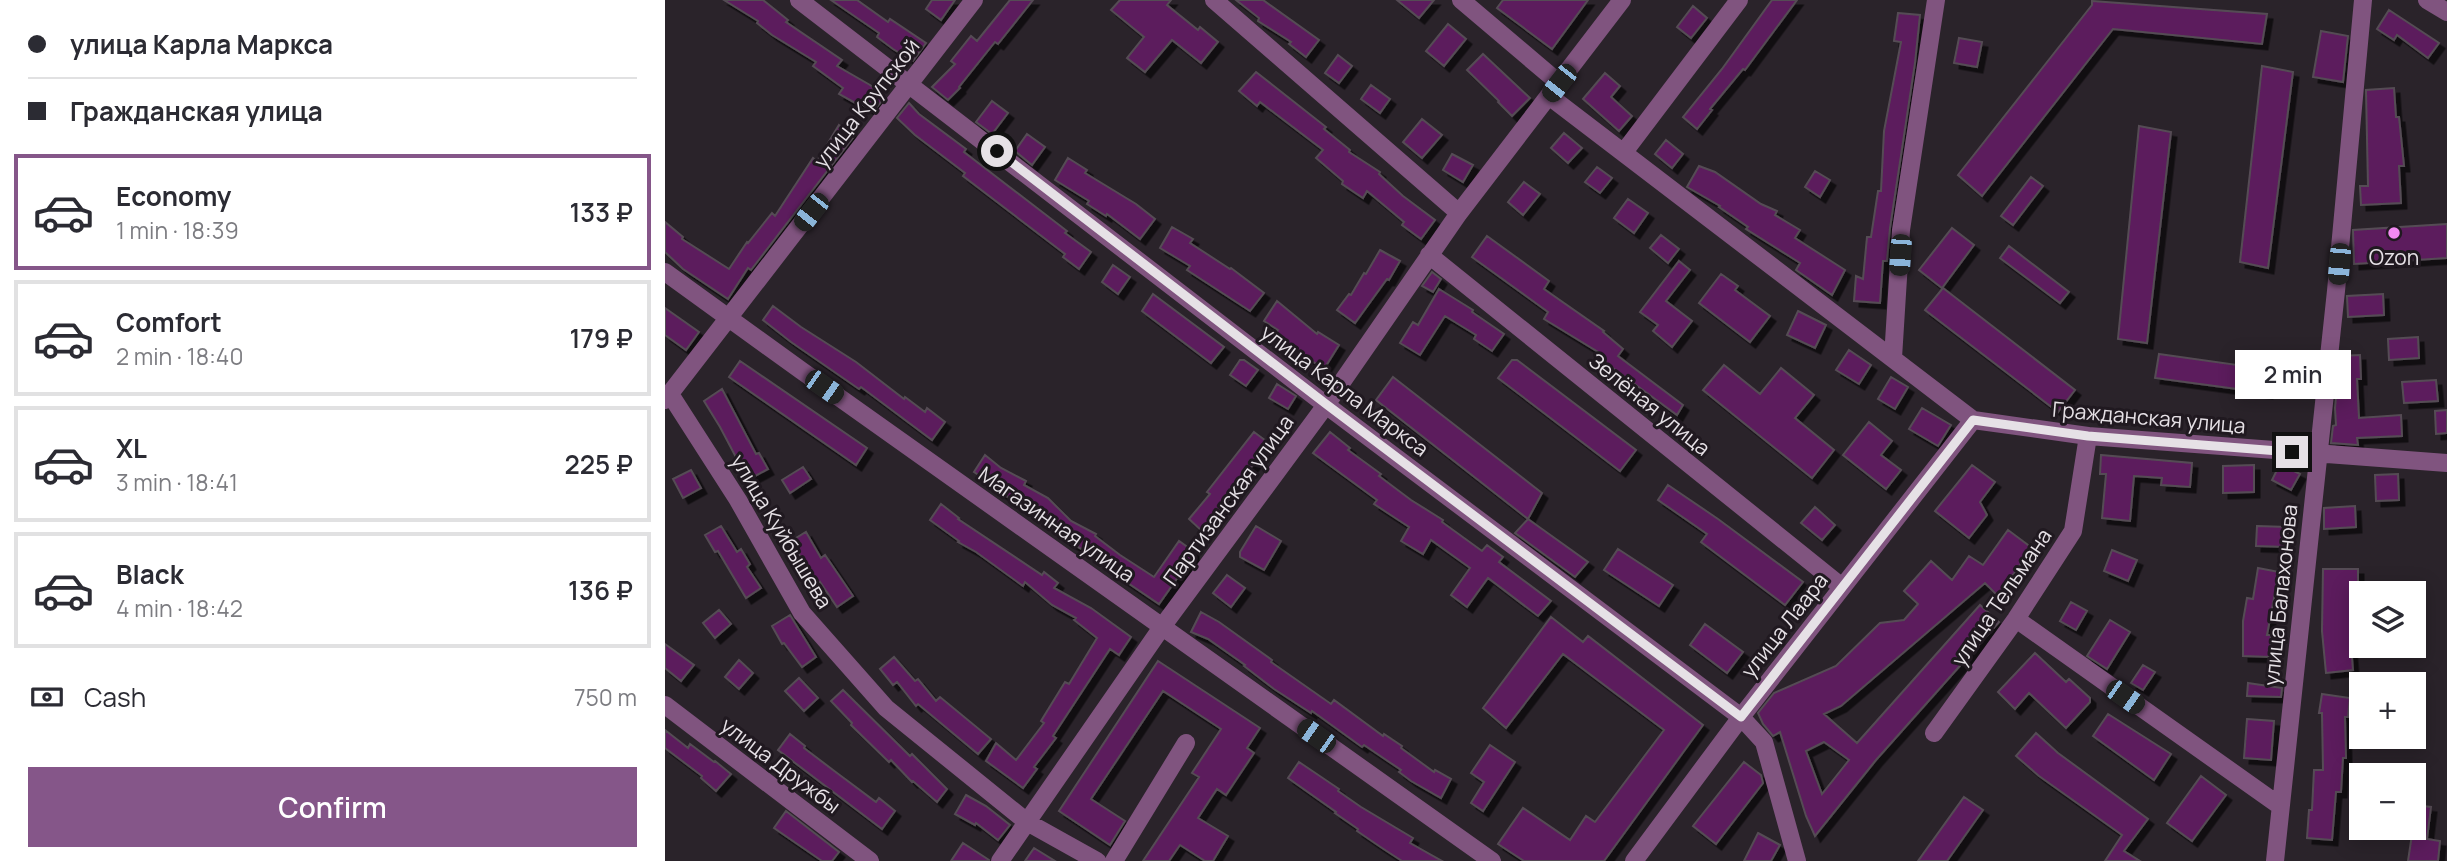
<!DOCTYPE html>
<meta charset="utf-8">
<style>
:root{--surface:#fff;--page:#f7f7f7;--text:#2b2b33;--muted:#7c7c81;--line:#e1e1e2;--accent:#855689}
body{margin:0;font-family:Manrope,sans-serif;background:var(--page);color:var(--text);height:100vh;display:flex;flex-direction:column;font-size:26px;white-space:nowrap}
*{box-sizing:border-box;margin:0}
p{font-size:23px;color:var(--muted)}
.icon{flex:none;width:38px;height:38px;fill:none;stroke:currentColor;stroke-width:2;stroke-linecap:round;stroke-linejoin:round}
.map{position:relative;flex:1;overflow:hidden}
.panel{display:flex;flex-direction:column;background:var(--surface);width:665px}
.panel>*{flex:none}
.top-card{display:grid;align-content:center;height:154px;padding:0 28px;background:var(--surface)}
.controls{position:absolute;left:1684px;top:581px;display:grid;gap:14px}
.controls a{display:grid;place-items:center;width:77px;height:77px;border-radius:0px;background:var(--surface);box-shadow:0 4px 18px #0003;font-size:35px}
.end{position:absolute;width:32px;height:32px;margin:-16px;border:9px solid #e6e1e6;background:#111;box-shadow:0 0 0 4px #111}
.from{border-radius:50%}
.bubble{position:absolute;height:49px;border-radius:0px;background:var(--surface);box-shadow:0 4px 18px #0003;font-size:23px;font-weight:600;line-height:49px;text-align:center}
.car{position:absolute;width:21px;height:42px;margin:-21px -10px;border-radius:9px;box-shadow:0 0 5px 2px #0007;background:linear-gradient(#222 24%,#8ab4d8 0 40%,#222 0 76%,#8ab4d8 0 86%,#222 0)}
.top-card b{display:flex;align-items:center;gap:24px;height:66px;font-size:26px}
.top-card b+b{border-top:2px solid var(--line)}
.top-card i{width:18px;height:18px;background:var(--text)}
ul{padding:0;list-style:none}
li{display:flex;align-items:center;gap:21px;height:116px;margin:0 14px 10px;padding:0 14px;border:4px solid var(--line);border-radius:0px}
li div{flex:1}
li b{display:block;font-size:26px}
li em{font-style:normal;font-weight:600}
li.on{border-color:var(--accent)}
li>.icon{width:63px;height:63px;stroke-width:1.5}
.pay{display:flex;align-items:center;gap:18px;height:77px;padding:0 28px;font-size:26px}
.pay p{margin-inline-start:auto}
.cta{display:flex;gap:14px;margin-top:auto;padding:14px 28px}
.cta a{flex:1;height:80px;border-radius:0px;background:var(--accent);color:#fff;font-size:28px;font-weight:600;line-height:80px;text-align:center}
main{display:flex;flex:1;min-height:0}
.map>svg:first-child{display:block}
.building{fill:#5c1c5d;stroke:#554c54;stroke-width:2;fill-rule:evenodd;filter:url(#shadow)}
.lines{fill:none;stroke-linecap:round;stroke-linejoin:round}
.minor{stroke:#80547f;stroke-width:18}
.route{stroke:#e6e1e6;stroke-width:9}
.poi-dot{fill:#f38af2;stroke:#201920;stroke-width:2.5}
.labels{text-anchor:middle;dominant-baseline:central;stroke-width:6;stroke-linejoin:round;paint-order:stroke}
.street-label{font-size:21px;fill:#e6e1e6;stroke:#201920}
.poi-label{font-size:21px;fill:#e6e1e6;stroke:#201920}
</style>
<main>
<section class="panel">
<div class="top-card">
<b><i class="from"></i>улица Карла Маркса</b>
<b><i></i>Гражданская улица</b>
</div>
<ul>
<li class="on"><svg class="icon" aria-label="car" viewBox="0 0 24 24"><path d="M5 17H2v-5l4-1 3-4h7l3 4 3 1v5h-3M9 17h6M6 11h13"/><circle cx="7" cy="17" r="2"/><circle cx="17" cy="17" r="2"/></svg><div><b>Economy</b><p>1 min · 18:39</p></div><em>133 ₽</em></li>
<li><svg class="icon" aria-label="car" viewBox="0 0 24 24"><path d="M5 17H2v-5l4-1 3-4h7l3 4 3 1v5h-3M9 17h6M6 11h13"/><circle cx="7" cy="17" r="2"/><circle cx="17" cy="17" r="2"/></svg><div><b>Comfort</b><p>2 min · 18:40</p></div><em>179 ₽</em></li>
<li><svg class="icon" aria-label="car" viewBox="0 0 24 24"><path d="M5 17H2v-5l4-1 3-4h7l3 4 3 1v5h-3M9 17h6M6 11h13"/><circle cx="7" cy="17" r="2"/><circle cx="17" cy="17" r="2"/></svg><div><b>XL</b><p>3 min · 18:41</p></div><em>225 ₽</em></li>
<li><svg class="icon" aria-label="car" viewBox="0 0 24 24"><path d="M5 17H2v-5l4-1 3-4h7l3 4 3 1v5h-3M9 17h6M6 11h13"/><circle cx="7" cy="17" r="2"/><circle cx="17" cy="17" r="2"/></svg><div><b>Black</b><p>4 min · 18:42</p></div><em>136 ₽</em></li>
</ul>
<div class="pay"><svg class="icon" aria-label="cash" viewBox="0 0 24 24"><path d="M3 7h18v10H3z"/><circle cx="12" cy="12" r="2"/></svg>Cash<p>750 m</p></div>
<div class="cta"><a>Confirm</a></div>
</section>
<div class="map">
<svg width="1782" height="861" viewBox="0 0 1782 861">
<defs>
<filter id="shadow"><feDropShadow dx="5.5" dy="5.5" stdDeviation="0" flood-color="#0009"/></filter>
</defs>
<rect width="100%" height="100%" fill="#2a232a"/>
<path class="building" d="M59,0H98L123,20L121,22L177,60L172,66L205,85L220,97L208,112L195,103L194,105L174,94L178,88L148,66L151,62L107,35L92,23L93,21Z
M166,0H192L223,22L225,19L261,43L248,61L228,49L212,37L214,33Z
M267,0H290L276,20L261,9Z
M345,0H368L333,44L330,42L294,87L295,88L283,100L267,87L290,64L286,61L306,36L312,41Z
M455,0H506L502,5L533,30L535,27L553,42L536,63L507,40L480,72L462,58L479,37L446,10Z
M571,0H598L654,40L641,57L624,44L626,42L593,21L594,18Z
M732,0H769L754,18Z
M838,0H923L887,49L832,8Z
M1107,0H1132L1080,70L1078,69L1045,109L1047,110L1032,129L1018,117L1057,69Z
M1427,1L1602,14L1597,44L1448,29L1317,196L1293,175L1427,5Z
M1028,6L1042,18L1026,38L1012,27Z
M1724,10L1774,43L1763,58L1732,35L1729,40L1712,29Z
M1233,13L1255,15L1250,63L1225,228L1222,261H1218L1215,303L1189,301L1191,276L1198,279L1202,237H1206L1213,191H1216L1219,131L1236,42L1229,41Z
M783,24L801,39L779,66L761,51Z
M1656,31L1683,36L1678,82L1648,77Z
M1294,38L1317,42L1312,67L1289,63Z
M818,54L865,98L847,116L833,102L834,101L802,70Z
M673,55L687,66L674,83L660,73Z
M1597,66L1628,72L1603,268L1575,262Z
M591,72L661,127L659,129L685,150L684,152L715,172L714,174L738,196L770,220L756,239L737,225L739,222L702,191L698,198L677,184L678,181L651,158L658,150L595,102L592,106L574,91Z
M940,73L955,86L946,97L967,116L954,131L918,99Z
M706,85L725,99L715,113L696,99Z
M1729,88L1731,117H1734L1739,166H1734L1736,203L1696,205L1695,186H1703L1701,90Z
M327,101L343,113L327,134L311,122Z
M244,103L254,114L301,149L299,152L402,231L400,233L426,252L414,269L398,257L400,254L298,176L300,173L250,135L232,118Z
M757,119L777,135L757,158L738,142Z
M174,125L190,135L86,270L83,268L63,299L18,269L0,252V222L18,237L17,239L64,269L82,242L83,243L107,213L110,216L148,158L152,161Z
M1474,126L1506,132L1482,343L1453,339Z
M899,133L917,148L903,163L886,148Z
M362,134L380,147L367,165L350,151Z
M1001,140L1018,154L1007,168L990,154Z
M787,154L808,165L798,182L778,170Z
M403,158L422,170L420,173L471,204L490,219L475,239L442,214L441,216L422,204L424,201L390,180Z
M1034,166L1050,172L1096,204L1112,211L1110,215L1135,230L1130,238L1180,270L1167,295L1131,270L1135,263L1081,229L1083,227L1054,207L1055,206L1022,187Z
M932,167L947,178L935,193L920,182Z
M1150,171L1165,180L1155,197L1140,187Z
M1366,177L1378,186L1348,225L1336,216Z
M859,182L875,194L858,215L843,202Z
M963,199L983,213L969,233L949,218Z
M1782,224V258L1689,264L1688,230Z
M507,227L528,239L525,243L565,269L566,268L599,293L585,311L522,270L525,266L495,248Z
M1287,228L1309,245L1277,288L1254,270Z
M996,235L1014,249L1003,263L985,248Z
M822,236L884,281L879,289L939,331L938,332L958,349L953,356L1018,405L1012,415L945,366L931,354L933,352L879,319L883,312L807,257Z
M1344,246L1404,292L1395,303L1335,258Z
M715,250L735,261L724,280L722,279L690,323L672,310L684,294L686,295L699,273L701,274Z
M1014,261L1025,270L1001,301L1027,321L1007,347L988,331L993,325L975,312Z
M448,265L465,277L453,294L437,282Z
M767,272L776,279L768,292L757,286Z
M1056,274L1073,286L1070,290L1105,316L1085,342L1034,303Z
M1278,288L1410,390L1393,412L1260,310Z
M774,289L808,310L807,312L839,334L827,351L809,339L811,335L780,316L755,355L735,343L748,322L753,325Z
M488,294L559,347L546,363L477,311Z
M1718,294L1719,315L1683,317L1682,296Z
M612,301L652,334L653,332L674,345L659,369L629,349L628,351L609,336L613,330L599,321Z
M108,306L136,327L191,362L239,399L240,397L260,412L262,408L280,422L267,440L196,387L194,389L126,342L98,320Z
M0,308L34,332L21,350L0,335Z
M1133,311L1161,325L1150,348L1122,335Z
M1753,337L1754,358L1724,360L1723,339Z
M1184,350L1206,365L1194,384L1171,370Z
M1494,354L1601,369L1602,393L1490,378Z
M1695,355L1696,379H1692L1694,418L1736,415L1737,436L1692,438L1693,445L1666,443L1668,426L1671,425L1670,408L1675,356Z
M575,360H579L593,370L581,386L565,375Z
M847,360H852L971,450L955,471L833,378Z
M75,361L202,448L191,465L64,377Z
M1059,365L1095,394L1116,368L1149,395L1130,418L1169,450L1147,478L1038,390Z
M728,377L877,493L863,519L711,400Z
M1226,377L1243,387L1230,409L1213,399Z
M1771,380L1773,401L1739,403L1737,382Z
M612,384L631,396L623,409L604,398Z
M57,389L91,454L94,453L103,469L83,480L55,427L39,401Z
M1257,408L1286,425L1273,446L1244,429Z
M1782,410V433L1771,434L1770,411Z
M1204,422L1227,441L1216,455L1236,470L1221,489L1178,455Z
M589,432L605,444L570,487L573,489L537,531L524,519L545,494L542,492Z
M665,432L685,448L683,450L716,474L714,476L746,500L778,520L777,522L817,551L822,545L838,557L834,562L886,601L873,616L823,578L802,607L786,595L805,568L766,540L758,554L736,541L744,527L709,504L712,500L648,453Z
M320,455L336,468L361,481L359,485L383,498L406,521L431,534L430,536L455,555L489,577L514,541L528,551V556L494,604L454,577L457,573L422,550V552L400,540L374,514L332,491L333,488L309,472Z
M1436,455L1527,463L1525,487L1496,485L1497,478L1469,476L1465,521L1437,518L1441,474H1435Z
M1615,464L1635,474L1626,490L1607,480Z
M1307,465L1330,482L1315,502L1322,515L1304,538L1270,511Z
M1589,465V492L1558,493V466Z
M138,467L146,479L125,493L117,480Z
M26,470L36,488L18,498L8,479Z
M1733,474L1734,500L1711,501L1710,475Z
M1003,485L1053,519L1138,582L1120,605L1036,542L1042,534L993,500Z
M276,504L294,518L293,519L377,575L379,572L393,583L389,588L426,608L466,637L454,655L445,649L388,736L391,738L369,767L372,769L358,788L321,761L331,743L351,760L379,723L376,721L400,682L404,684L432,638L409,620L411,618L387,605L360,582L358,586L311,552L293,542L294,541L265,520Z
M1690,506L1691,527L1659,529V508Z
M1150,507L1170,525L1157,540L1136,523Z
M863,519L923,562L910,577L850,533Z
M56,526L72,552L76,549L85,564L82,567L96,588L81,598L53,551L50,552L40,535Z
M591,526L616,541L599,570L575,557V552Z
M1592,526L1623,527L1622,547L1591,546Z
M1343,530L1367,548L1333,596L1320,583L1176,706L1159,714L1192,743L1315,605L1334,622L1211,760L1150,836L1141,816L1115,732L1108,736L1098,724L1093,713L1109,693L1171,666L1215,623L1239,620L1253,604L1239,591L1266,561L1287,580L1304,556L1318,565ZM1159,742L1184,760L1157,794L1141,751Z
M141,532L156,558L160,555L188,596L172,607L155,582L152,584L126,541Z
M953,549L1008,585L994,606L939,570Z
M1447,550L1472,560L1463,581L1439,571Z
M1593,568L1614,572L1602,635H1606V657L1578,656V621L1582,598L1588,599Z
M1658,569H1693V586H1689L1687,633H1685L1688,670L1661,673L1657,631Z
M562,575L580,588L566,607L548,593Z
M1406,602L1422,611L1411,630L1395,621Z
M54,610L66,624L50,638L38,623Z
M536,612L554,622L607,660L606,662L666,704L669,700L718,736L719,734L737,746L736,748L769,772L770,770L786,779L776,798L746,781L734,772L736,770L699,745L697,747L647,711L646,713L609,689L579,666L580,665L543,639L526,632Z
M125,615L151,657L137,667L119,643L117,644L107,626Z
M886,617L918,642L923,636L1038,725L939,861H859L833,844L858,808L905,840L921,816L930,822L999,730L898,654L841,728L818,708Z
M1445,620L1465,632L1442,669L1422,656Z
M1040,624L1078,652L1062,673L1025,645Z
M0,644L29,665L16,681L0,668Z
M1370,653L1401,682L1404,679L1425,698V702L1401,728L1364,693L1350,709L1333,692Z
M229,657L250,681L253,679L271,701L275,697L326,739L313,754L253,704L251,706L232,682L228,685L215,669Z
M74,660L88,673L74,689L60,677Z
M493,661L595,728L582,748L589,753L561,795L552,789L533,818L563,836L548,861H540L515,845L504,861H478L534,777L527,773L556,729L498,691L426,799L460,821L445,845L394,811Z
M1478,665L1490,672L1478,690L1466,683Z
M134,678L153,698L139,711L120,691Z
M1583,683L1617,688L1616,697L1582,696Z
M178,690L245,756L247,754L282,789L272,802L248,781L247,782L226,760L224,762L186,725L187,723L166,701Z
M1657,694L1685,698L1683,717H1680L1681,758H1678L1676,792H1671L1667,840L1642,838L1644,810H1647L1649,770H1658L1657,713H1654Z
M1443,714L1506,754L1489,780L1428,736Z
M1582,719L1609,721L1606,760L1579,758Z
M0,730L23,748L25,744L49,762L50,761L66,774L51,791L36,778L37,776L0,748Z
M1371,733L1393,753L1483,819L1459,851L1475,861H1440L1457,835L1374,776L1351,756Z
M125,734L140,746L139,748L172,773L211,802L214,798L230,811L217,829L113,750Z
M825,745L850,762L818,811L806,803L819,782L806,773Z
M634,762L674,789L673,791L696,807L748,838L745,843L777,861H737L717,848L692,831L693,829L670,813L671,812L623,778Z
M1079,762L1096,775L1098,783L1051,844L1028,826Z
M1536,776L1561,795L1527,841L1502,823Z
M301,795L321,806L345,825L333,840L311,823L310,825L290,814Z
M1299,797L1318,810L1282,861H1253Z
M1748,805L1766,807L1762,839L1775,841L1773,861H1743L1748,828Z
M121,811L174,852L167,861H157L109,828Z
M1093,833L1115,845L1106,861H1079Z
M298,843L324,860V861H286Z
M369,848L390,861H360Z"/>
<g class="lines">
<path class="minor" d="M134,0L661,405L1076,717L1099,742L1132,861
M549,0L794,213
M796,0L894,83
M1762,0L1782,12
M884,96L1308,420L1423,436L1782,463
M959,152L1074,0
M764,255L1177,587
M0,272L137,371L827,861
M1228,358L1236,230L1271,0
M5,394L73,500L137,613L221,708L362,822L432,861
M0,400L309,0
M1351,619L1615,806
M0,705L205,861
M1269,733L1351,619L1408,531L1423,436
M335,861L497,627L661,405L794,213L957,0
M449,861L521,743
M969,861L1076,717L1308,420
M1610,861L1671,291L1698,0"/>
</g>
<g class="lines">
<path class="route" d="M332,151L661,404L1076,717L1308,420L1423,436L1627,452"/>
</g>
<circle class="poi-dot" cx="1729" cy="233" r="7"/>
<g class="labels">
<g class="street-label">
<text transform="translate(201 103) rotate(-52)">улица Крупской</text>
<text transform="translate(680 390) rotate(37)">улица Карла Маркса</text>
<text transform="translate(985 404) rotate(39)">Зелёная улица</text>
<text transform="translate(1484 417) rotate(5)">Гражданская улица</text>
<text transform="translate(563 500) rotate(-54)">Партизанская улица</text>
<text transform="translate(392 524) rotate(35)">Магазинная улица</text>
<text transform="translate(117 531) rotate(59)">улица Куйбышева</text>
<text transform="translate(1615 595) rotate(-84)">улица Балахонова</text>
<text transform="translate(1336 597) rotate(-56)">улица Тельмана</text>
<text transform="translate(1119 625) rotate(-52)">улица Лаара</text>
<text transform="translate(116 765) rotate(37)">улица Дружбы</text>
</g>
<g class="poi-label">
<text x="1729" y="257">Ozon</text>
</g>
</g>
</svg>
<div class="controls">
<a><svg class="icon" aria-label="layers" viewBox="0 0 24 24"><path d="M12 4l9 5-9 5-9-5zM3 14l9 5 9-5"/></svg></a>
<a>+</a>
<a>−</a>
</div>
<i class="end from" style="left:332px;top:151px"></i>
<i class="end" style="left:1627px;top:452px"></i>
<div class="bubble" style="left:1570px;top:350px;width:116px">2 min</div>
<i class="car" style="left:894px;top:83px;rotate:218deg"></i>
<i class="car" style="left:146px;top:212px;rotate:218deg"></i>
<i class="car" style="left:1235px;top:255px;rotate:184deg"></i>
<i class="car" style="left:1674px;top:264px;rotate:185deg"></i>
<i class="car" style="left:159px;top:387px;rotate:125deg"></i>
<i class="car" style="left:1460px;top:697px;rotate:125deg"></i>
<i class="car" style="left:651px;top:736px;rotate:305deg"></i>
</div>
</main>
